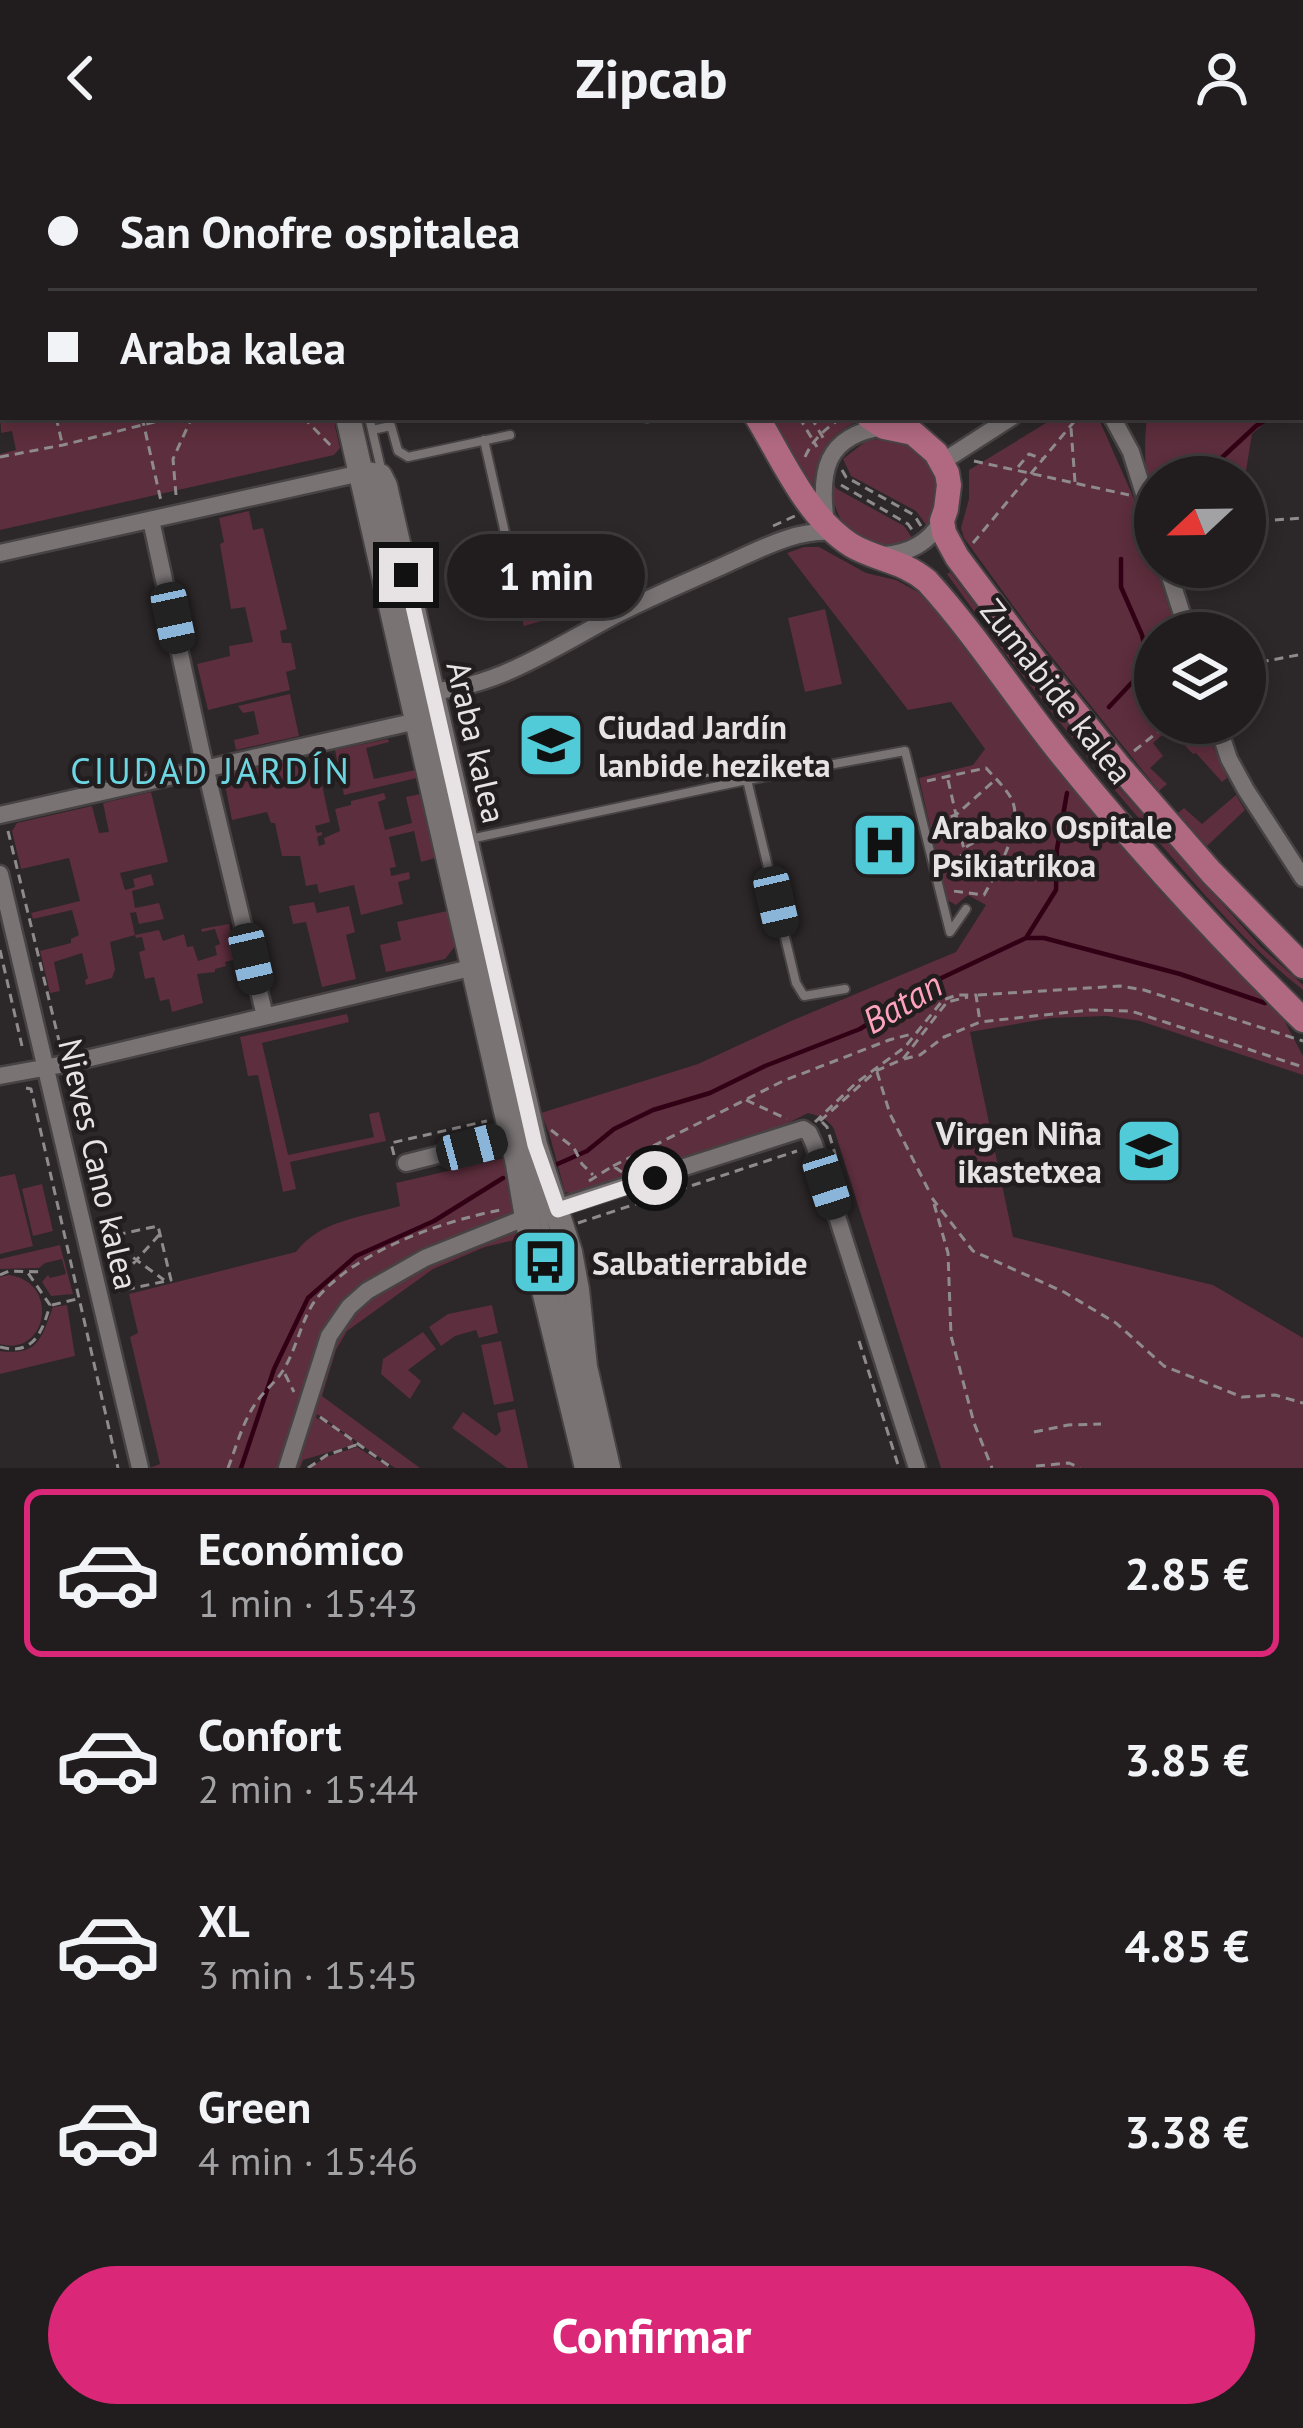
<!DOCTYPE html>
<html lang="es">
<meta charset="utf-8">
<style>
:root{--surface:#211d1e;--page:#2d2a2b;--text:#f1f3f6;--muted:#a2a2a4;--line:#3e3b3c;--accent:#db2777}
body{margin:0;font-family:"PT Sans",sans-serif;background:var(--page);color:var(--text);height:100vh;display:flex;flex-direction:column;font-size:45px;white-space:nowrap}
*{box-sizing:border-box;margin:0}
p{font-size:39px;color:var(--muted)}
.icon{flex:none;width:66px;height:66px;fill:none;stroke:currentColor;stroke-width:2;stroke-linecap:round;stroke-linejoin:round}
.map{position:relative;height:1312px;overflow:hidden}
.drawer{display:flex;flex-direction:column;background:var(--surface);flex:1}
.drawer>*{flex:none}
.top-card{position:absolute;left:0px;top:0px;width:1305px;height:264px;box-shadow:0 6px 18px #0003,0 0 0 3px var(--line);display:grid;align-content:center;height:264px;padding:0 48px;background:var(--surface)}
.needle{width:78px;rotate:248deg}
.tools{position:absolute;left:1134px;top:300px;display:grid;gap:24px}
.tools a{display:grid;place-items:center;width:132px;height:132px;border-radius:50%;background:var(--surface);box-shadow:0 6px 18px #0003,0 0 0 3px var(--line);font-size:60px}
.end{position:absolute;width:54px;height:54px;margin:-27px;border:15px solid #e7e3e4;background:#111;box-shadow:0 0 0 6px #111}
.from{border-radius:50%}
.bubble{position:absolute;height:84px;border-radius:42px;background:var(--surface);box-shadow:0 6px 18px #0003,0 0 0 3px var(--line);font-size:39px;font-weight:800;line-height:84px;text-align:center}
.car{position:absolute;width:36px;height:72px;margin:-36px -18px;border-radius:15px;box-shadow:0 0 9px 3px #0007;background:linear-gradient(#222 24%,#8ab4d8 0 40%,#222 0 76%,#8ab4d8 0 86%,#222 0)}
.top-card b{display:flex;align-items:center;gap:42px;height:114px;font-size:45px}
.top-card b+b{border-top:3px solid var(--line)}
.top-card i{width:30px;height:30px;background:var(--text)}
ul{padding:21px 0 0;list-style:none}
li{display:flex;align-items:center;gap:36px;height:168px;margin:0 24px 18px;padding:0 24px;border:6px solid transparent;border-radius:18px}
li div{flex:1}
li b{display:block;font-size:45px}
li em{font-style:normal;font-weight:800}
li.selected{border-color:var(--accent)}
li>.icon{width:108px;height:108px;stroke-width:1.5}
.action{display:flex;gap:24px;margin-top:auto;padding:24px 48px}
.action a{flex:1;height:138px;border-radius:72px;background:var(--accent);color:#fff;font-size:48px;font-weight:800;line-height:138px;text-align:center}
header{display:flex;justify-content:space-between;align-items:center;height:156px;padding:0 48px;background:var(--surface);font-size:54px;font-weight:800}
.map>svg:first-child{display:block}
.green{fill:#5d2e3d}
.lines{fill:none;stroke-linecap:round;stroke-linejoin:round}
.stream{stroke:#310014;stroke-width:4.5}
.lane-casing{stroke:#474344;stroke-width:12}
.street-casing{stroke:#474344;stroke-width:21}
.secondary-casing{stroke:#474344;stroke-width:28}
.primary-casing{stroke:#474344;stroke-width:28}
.path{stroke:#8f8b8c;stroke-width:3;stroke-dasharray:9 6;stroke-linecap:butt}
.lane{stroke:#797374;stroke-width:8}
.street{stroke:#797374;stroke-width:16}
.secondary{stroke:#797374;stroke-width:24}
.primary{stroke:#b06981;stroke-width:24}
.route{stroke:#e7e3e4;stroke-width:15}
.labels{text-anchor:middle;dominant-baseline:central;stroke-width:9;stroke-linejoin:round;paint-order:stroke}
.street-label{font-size:33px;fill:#e7e3e4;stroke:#221d1e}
.poi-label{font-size:33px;font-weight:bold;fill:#e7e3e4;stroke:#221d1e;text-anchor:start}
.neighbourhood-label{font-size:36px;letter-spacing:3px;fill:#6cd7e3;stroke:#221d1e}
.water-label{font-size:36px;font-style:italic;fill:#fea3be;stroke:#221d1e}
</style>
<header><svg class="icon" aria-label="back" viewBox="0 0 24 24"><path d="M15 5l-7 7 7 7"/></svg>Zipcab<svg class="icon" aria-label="person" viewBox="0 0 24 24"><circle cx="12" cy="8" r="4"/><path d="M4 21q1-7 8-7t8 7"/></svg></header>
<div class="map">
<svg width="1303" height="1312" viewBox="0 0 1303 1312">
<rect width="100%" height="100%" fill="#2c2728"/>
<path class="green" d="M3,239V261H333L340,292L334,299L0,374V298L16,294L12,275L1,277L0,240Z
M769,261H862L864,263C827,277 815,298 813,337Z
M1056,261H1098L1135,345L1177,477H1155V567H1176L1153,587L1163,600L1150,612L1167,628L1159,635L1035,480L964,382L961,372L969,343V314Z
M1147,261H1272L1252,278L1245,321H1155V356C1145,322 1143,296 1147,261Z
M884,282C920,287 940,304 936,342C935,354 934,360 927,370L916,355L851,320L843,303L866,285Z
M832,326L837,333L904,370L913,383C869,402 830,372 832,326Z
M249,355L253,374L263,372L287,473L280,475L282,487H291L296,513L286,516L290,534L208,554L197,508L230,500L229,490L253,486L245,451L231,453L220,388L224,386L219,362Z
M542,386L563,459L524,470L502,398Z
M804,391H819L866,417L896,424L918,436L934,453L1087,650L1159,734L1284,864L1303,900V919L1140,865L1107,860L1051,862L970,876L1013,1081L1213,1129L1303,1182V1312H941L834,973C828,963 819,960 808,957L770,976L578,1040L565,1036L549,977L541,957L698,908L791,865L956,796L986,749L968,739L956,749L947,744L919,622L973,609L985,593L951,546L908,554L787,397Z
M950,416L1104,616L1101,618L1003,495L947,418Z
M825,453L842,528L805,536L788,462Z
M290,538L299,580L236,594L234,584L259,578L254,555L243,557L238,550Z
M1189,567H1203L1227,622L1222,626L1196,597L1193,598L1174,578Z
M388,583L389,586L366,592L374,623L415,614L417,622L344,639L335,594Z
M305,600L309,617L319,615L330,666L315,670L317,677L322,676V679L317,681L319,690L325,688L324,682L340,675L335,653L351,649V645L384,637L386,643L378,646L385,674L412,667L406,641L420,638L435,702L421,706L414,675L389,681L396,711L390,712L391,720L409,716L410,723L398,726L403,748L361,759L354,729L319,737L317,728L306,730L300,700H282L275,667H271L267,656L232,664L224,624L228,618Z
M1110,622L1260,790L1303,829V834C1233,779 1166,693 1107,625Z
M151,636L168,706L120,717L125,734L135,731L133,723L151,718L154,729L132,735L135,752L159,747L164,763L139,768L136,756L130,757L135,779L110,786L115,813L112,822L86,829L85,824L88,822L82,797L54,806L60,835L50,837L40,795L71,787V783L79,779L72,754L33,763L31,757L80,745L69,702L21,713L12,675L17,667L92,650L99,677L109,676L103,647Z
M1236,639L1245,654L1207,690L1178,657L1184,652L1202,668Z
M314,746L317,757L349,750L355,776L346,779L356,823L322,831L306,766L293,768L289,750Z
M447,755L456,789L445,803L386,816L380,789L401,784L397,766Z
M229,768L237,803L225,806L226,810L215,813V816L197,818L203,847L172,856L169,843L160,845L154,821L145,823L139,796L145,794L142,781L136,782L135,779L159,774L163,785L184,778L187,791L193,790L198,805L217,799L215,790L220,788L215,773L202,776L201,773Z
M347,858L349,866L262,887L288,999L374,981L369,958L379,956L386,985L290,1006L296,1033L283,1036L258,919L248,920L240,881Z
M504,1002L523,1082L485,1091L433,1113L347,1175L336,1194L322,1240L420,1312H395L317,1258L316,1262L329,1268L353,1285V1289L303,1304L300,1312H149L160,1308L130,1181L138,1177L129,1138L296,1096C320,1064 363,1061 400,1050L396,1027Z
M15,1018L33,1090L0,1098V1021Z
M42,1028L53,1075L33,1080L22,1033Z
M60,1089L73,1138L51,1140L42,1126L48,1119L50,1122L66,1118L62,1103L45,1107L39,1112L0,1113V1103Z
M9,1119C61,1126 47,1202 0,1188V1121Z
M67,1149L75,1200L0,1218V1195C38,1200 41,1183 53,1151Z
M492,1149L498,1177L479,1182L476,1174L455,1180L441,1190L429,1171L448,1158Z
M423,1176L436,1193L408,1214L421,1225L410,1243L381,1218L383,1203Z
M501,1185L514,1245L494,1249L481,1189Z
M515,1253L528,1312H507L452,1272L463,1256L496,1280L501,1275L497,1257Z
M357,1291L390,1312H310L326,1301Z"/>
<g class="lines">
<path class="stream" d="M1302,243H1303
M1201,321L1256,270L1271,261
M1109,551L1140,518L1147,503L1142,479L1121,431V403
M1026,782L1056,734L1057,693L1067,637
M553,1010L587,995L614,973L653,954L710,937L765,910L860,873L933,826L1026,782H1044L1180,818L1265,847
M241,1312L274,1213L308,1142L356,1100L434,1065L503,1022"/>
<defs>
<path id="lane" d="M310,0L311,3
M413,3L425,0
M369,261L382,317
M647,262L649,261
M372,274L391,270L398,295L408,301L510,279
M484,284L505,377
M747,624L796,827L804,840L845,833
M470,683L747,624L905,595L950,776L966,753
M531,1015L560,1131L572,1199"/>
<path id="street" d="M979,0L980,3
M1119,0L1120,3
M1168,3L1169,0
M1112,261L1131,296L1155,373
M942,306L1012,261
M151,364L201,594L265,860
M826,367C819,317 824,279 884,271
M0,397L361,317
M884,399C910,397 928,387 942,365
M1167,411L1188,477
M421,536C496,534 554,491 618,458C654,439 692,424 729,407C763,392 796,373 834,376
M1217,567L1229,603L1246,634L1303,722
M0,659L426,563
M0,718L140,1312
M0,920L65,908L479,810
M406,1007L520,978
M287,1312L329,1180L349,1151L367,1135L425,1102L522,1063L803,973L809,977L814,988L917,1312"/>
<path id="secondary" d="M289,0V3
M348,261L518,1008L528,1068L587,1312
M361,317L380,320L385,330L535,989L570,1096L577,1134L585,1211L608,1312"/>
<path id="primary" d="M631,0L632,3
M718,0L719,3
M757,261C783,304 807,361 851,389C876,404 902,404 927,425C976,479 1016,542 1062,599C1137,692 1218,780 1303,864
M869,261L884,271L913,277L936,297L947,317L949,329L946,353L942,365L944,377L957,401L1038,509L1118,609L1211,716L1303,810"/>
</defs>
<use href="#lane" class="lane-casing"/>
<use href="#street" class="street-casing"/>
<use href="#secondary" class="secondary-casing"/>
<use href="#primary" class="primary-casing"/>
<path class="path" d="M126,0L127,3
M669,0L670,3
M683,0L684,3
M56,261L62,287
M142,261L161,345
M303,261L334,293
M799,261L817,291
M811,261L825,285
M1071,272L1075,326
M0,301L63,289L174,261
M805,301C813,283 826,272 843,261
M974,305L1129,339
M1018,311L1029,298L1043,303
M842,314L846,321L914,359L921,370
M841,329L908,368L913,375
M176,339L173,303L192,261
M1245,366L1303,362
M773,370L797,359
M973,387L1078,261
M1245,509L1303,498
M1134,595L1169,567
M700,621L752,609V612
M948,624L965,698L973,705L995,714
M927,625L986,612C995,622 1006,632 1012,644C1024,671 997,715 984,739L953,735
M937,667L957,658L996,623
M8,675L61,893
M966,691L1014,662
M946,705L965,698
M0,794L22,890
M978,839L1120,830L1144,834L1303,885
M904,903L920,899L944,881L980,866L1089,854L1131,855L1303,911
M877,916L890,958L931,1039
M26,932L31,933L118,1312
M746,944L787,963
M820,965L876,915L903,903L947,846L968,841
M815,966L856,927L905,891L943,844L957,839H976L980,866
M822,966L827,971L836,1001
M551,974L574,992L582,1008L593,1019
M394,999L391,987L487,965
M613,1010L783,925L889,884L912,878
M589,1025L613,1010L622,1016
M932,1042L973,1095L1064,1136L1116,1167L1164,1210L1242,1241L1275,1239L1303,1247
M934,1048L948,1097L951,1180L974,1267L992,1312
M578,1067L797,995
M102,1082L158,1070L171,1124L115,1136
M109,1084L164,1124
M0,1119L9,1115L44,1116
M113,1130L159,1079
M52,1149L77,1143
M859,1185L899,1312
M0,1191C33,1200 42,1177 50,1149L28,1117
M285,1218L294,1236
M320,1261L392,1312
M1034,1276L1068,1269L1101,1268
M1036,1310L1069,1307L1080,1312
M228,1312C237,1289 243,1264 258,1244C265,1234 275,1227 282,1216C297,1194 302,1159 318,1141C359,1094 440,1066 500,1054
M308,1312L327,1299L359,1288"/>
<use href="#lane" class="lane"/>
<use href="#street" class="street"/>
<use href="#secondary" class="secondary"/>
<use href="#primary" class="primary"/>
</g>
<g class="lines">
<path class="route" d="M406,419L535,989L558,1054L655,1022"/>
</g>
<defs>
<symbol id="university-square" viewBox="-11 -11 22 22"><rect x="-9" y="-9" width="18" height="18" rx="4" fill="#52cbd8" stroke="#221d1e"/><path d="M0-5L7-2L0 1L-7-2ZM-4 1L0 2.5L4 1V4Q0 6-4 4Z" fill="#111"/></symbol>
<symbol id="hospital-square" viewBox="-11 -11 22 22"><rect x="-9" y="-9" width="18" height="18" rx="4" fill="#52cbd8" stroke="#221d1e"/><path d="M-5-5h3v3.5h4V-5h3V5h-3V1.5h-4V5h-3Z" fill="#111"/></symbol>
<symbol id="school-square" viewBox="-11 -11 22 22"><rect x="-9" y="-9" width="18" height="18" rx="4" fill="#52cbd8" stroke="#221d1e"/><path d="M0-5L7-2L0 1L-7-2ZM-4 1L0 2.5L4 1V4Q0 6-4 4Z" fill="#111"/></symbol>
<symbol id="bus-square" viewBox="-11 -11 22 22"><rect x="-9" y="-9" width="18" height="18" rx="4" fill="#52cbd8" stroke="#221d1e"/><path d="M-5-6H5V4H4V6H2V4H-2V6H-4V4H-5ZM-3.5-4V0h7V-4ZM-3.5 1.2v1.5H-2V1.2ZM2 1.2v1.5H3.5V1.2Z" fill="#111"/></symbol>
</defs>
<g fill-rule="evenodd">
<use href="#university-square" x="513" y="551" width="76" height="76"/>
<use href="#hospital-square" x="847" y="651" width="76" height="76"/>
<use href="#school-square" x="1111" y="957" width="76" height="76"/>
<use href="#bus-square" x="507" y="1068" width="76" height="76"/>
</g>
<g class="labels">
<g class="street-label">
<text transform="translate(1057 535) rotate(52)">Zumabide kalea</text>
<text transform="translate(477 586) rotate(77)">Araba kalea</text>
<text transform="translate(99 1008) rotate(77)">Nieves Cano kalea</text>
</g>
<g class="poi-label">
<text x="598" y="570">Ciudad Jardín<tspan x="598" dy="38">lanbide heziketa</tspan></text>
<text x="932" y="670">Arabako Ospitale<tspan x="932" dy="38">Psikiatrikoa</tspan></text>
<text x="1102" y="976" text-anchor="end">Virgen Niña<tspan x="1102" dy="38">ikastetxea</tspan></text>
<text x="592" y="1106">Salbatierrabide</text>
</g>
<g class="neighbourhood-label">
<text x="211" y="614">CIUDAD JARDÍN</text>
</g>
<g class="water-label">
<text transform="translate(902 846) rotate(-30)">Batan</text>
</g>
</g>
</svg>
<div class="tools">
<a><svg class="needle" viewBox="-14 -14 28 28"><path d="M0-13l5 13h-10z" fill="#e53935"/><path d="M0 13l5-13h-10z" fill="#a2a2a4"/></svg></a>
<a><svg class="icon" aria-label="layers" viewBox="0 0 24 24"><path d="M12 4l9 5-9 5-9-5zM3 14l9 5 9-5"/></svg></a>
</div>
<i class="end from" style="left:655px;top:1022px"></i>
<i class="end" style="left:406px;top:419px"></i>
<div class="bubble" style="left:447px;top:378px;width:198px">1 min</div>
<i class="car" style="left:173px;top:462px;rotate:168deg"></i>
<i class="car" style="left:776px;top:746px;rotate:167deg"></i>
<i class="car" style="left:251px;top:803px;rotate:167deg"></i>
<i class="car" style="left:472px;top:991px;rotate:75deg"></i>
<i class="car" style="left:827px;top:1028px;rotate:162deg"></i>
<div class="top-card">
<b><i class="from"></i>San Onofre ospitalea</b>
<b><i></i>Araba kalea</b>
</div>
</div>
<section class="drawer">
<ul>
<li class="selected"><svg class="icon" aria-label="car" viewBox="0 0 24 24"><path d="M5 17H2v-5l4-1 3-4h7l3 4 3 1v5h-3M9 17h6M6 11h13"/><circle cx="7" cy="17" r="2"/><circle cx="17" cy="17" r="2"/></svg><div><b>Económico</b><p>1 min · 15:43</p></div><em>2.85 €</em></li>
<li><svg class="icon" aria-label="car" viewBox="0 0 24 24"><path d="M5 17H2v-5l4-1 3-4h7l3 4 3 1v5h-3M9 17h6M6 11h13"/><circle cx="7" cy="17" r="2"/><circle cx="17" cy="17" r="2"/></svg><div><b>Confort</b><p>2 min · 15:44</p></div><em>3.85 €</em></li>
<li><svg class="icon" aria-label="car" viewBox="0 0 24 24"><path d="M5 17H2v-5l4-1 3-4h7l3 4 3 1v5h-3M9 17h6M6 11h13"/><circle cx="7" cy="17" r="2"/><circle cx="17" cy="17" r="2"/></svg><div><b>XL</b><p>3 min · 15:45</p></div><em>4.85 €</em></li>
<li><svg class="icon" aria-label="car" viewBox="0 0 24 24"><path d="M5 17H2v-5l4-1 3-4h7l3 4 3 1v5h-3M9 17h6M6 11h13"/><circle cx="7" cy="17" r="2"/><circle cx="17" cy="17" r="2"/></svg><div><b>Green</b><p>4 min · 15:46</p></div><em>3.38 €</em></li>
</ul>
<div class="action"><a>Confirmar</a></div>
</section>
